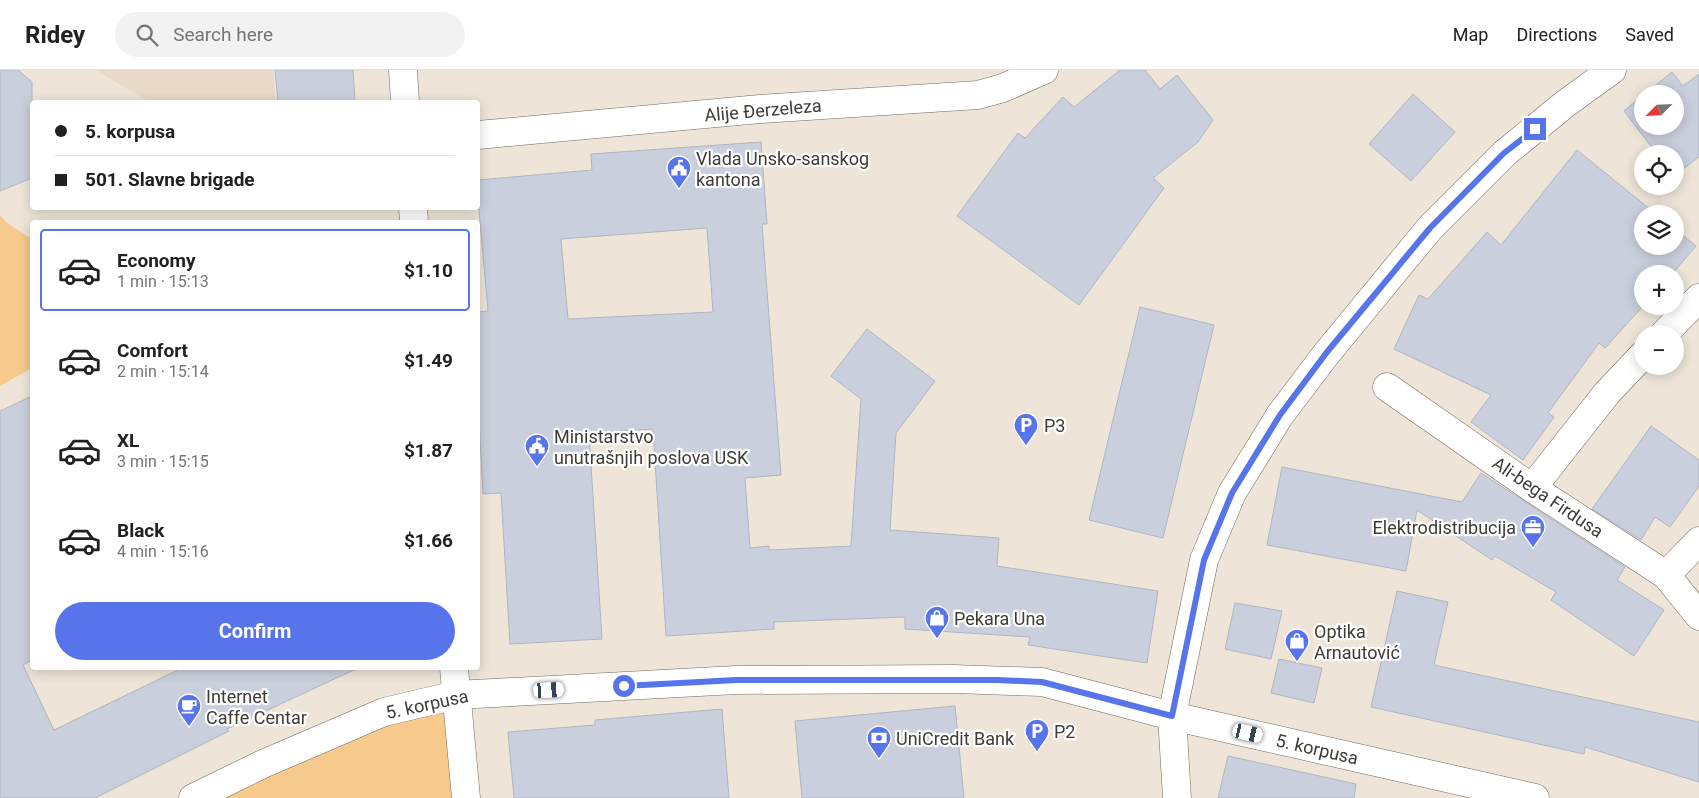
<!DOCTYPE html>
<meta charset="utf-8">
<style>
:root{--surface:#fff;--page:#f2f2f2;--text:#202124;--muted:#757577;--line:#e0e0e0;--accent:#5774ea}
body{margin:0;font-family:Roboto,sans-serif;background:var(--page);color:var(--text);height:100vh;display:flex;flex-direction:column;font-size:19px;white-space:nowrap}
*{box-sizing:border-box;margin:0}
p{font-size:16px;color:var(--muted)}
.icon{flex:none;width:28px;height:28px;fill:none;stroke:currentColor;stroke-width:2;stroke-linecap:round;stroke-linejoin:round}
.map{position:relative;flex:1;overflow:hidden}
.side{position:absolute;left:30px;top:150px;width:450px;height:450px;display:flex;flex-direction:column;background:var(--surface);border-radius:5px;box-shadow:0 2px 12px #0003}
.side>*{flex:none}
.banner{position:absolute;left:30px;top:30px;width:450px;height:110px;border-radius:5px;box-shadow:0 2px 12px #0003;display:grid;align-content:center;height:110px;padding:0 25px;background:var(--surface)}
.needle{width:32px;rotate:246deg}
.tools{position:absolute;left:1634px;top:15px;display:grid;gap:10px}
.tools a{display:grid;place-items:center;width:50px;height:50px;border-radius:50%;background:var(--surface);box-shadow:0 2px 12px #0003;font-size:25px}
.end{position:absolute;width:22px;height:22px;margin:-11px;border:6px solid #5774ea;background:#fff;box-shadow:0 0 0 2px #fff}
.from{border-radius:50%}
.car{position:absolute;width:15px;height:30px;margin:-15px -8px;border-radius:6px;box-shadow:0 0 4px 1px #0007;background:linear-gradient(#fff 24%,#345 0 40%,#fff 0 76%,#345 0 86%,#fff 0)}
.banner b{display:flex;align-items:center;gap:18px;height:48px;font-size:19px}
.banner b+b{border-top:1px solid var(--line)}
.banner i{width:12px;height:12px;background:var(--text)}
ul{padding:9px 0 0;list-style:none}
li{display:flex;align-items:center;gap:15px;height:82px;margin:0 10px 8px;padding:0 15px;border:2px solid transparent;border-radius:5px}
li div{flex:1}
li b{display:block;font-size:19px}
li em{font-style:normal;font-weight:700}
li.active{border-color:var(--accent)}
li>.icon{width:45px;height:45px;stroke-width:1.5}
.primary-button{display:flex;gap:10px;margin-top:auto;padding:10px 25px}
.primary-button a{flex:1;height:58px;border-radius:30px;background:var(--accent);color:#fff;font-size:20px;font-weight:700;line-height:58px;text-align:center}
header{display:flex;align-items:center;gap:30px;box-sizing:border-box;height:70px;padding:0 25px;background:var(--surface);border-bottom:1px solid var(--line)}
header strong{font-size:24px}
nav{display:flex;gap:28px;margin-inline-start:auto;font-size:18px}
.search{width:350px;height:45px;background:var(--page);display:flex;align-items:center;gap:12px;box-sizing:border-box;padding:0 18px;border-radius:28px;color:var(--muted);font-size:19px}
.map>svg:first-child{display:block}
.built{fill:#e8dac6}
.green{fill:#f5ca8c}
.building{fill:#cacfdd;stroke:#b0b5c2;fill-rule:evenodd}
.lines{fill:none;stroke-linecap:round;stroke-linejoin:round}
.minor-casing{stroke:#71695e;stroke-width:29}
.minor{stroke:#fff;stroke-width:28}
.route{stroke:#5774ea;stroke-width:6}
.labels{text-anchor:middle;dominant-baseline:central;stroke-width:4.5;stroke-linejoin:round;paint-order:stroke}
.street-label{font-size:18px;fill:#3f3b36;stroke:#fff}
.poi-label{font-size:18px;fill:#3f3b36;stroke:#fff;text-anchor:start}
</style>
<header>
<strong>Ridey</strong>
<div class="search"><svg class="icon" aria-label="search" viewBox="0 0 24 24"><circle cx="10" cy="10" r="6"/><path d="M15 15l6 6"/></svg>Search here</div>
<nav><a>Map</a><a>Directions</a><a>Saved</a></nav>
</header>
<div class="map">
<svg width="1699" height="728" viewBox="0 0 1699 728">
<rect width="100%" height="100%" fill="#eee5d8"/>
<path class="built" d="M96,0H273L276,32H149Z"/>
<path class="green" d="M0,145L7,153L32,169V298L0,316Z
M456,625L466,728H193Z"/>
<path class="building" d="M0,0H18L32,12V108L0,121Z
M275,0H353L355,32H278Z
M1120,0H1145L1160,19L1177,5L1213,50L1198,72L1153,108L1164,118L1079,235L957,146L1018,63L1025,68L1063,27L1074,37Z
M1672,2L1683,16L1699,4V87L1675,105V84H1657L1624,41L1642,26V56H1675V24H1645Z
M1413,24L1455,62L1411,111L1369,74Z
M761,72L767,154H762L781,405L745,408L750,478L769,476V480L851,476L861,329L831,306L867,259L935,311L896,363L890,460L999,468L997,496L1158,521L1147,593L1028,575L1030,567L905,559V547L774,552V559L666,566L653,359L589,363L602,569L510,574L501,423L483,424L478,331V242L488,241L478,129V110L592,100L591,84ZM707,158L713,242L568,249L561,169Z
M1577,80L1656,144H1642V176H1675V159L1696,176L1672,204H1642L1643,236L1605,278L1599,273L1548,343L1554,347L1523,390L1471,352L1491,325L1394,279L1419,225L1428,229L1487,162L1501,175Z
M1140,237L1214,255L1163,468L1089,450Z
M32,326V590L23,595L54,660L182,598H358L227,659L229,661L95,728H0V341Z
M1651,356L1699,390V416L1670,457L1655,447L1641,470L1592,439Z
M1282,397L1462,432L1481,403L1625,497L1617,510L1664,540L1634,586L1551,530L1556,522L1495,486L1492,490L1417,440L1406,501L1267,475Z
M1397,521L1448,532L1434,595L1699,652V712L1585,677L1584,684L1371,637Z
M1235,533L1282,541L1271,589L1225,579Z
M1279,589L1322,598L1314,633L1271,623Z
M955,636L964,728H802L795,651Z
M722,639L729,728H514L508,662L595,655V650Z
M1228,686L1356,714L1354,728H1218Z"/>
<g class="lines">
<defs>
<path id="minor" d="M403,0L405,32
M478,65L760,39L978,25L1003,18L1044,0
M413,138L414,152
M1664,264L1699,228
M1387,317L1532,418L1666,505L1699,546
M1532,418L1607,323L1642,286
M1666,505L1699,471
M454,598L466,728
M193,728L265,693L384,642L456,625L736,610L953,609L1042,612L1172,646L1535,728
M1177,728L1172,646L1204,490L1232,423L1280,345L1327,283L1430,158L1505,83L1565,34L1612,0"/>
</defs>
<use href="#minor" class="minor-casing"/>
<use href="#minor" class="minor"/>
</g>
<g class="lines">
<path class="route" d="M624,616L736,610H997L1042,612L1172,646L1204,490L1232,423L1280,345L1327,282L1430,158L1504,83L1535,59"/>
</g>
<defs>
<symbol id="civic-pin" viewBox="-11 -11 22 30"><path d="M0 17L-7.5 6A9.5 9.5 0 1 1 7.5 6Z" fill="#5774ea" stroke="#fff"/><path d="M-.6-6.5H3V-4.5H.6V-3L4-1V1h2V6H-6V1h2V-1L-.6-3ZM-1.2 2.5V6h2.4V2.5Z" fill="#fff"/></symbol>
<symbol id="parking-pin" viewBox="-11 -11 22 30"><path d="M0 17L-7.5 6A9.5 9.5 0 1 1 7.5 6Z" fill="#5774ea" stroke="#fff"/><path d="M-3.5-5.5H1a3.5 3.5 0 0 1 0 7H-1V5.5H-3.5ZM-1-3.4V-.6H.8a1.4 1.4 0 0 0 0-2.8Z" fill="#fff"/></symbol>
<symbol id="office-pin" viewBox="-11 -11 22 30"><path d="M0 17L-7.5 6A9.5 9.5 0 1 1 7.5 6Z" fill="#5774ea" stroke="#fff"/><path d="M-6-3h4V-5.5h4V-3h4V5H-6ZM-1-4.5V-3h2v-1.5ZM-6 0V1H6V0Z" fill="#fff"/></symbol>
<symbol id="shop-pin" viewBox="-11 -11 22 30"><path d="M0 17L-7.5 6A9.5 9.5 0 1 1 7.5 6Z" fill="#5774ea" stroke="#fff"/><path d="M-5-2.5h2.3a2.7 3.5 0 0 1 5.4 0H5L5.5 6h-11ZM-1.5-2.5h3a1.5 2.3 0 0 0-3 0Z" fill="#fff"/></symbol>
<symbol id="cafe-pin" viewBox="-11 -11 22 30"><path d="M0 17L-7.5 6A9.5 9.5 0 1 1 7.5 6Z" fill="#5774ea" stroke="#fff"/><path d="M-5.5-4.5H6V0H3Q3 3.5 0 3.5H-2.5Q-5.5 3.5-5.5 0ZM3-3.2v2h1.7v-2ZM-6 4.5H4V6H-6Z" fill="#fff"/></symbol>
<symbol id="bank-pin" viewBox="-11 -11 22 30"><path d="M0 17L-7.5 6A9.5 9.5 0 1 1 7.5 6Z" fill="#5774ea" stroke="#fff"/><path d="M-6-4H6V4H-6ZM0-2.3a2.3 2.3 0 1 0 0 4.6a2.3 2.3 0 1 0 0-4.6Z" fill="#fff"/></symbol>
</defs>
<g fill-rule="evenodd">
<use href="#civic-pin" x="665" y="84" width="28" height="38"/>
<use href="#parking-pin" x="1012" y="341" width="28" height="38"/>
<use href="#civic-pin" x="523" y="362" width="28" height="38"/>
<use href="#office-pin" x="1519" y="443" width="28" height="38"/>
<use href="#shop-pin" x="923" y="534" width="28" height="38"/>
<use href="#shop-pin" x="1283" y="557" width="28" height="38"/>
<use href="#cafe-pin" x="175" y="622" width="28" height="38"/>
<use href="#parking-pin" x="1023" y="647" width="28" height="38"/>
<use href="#bank-pin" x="865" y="654" width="28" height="38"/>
</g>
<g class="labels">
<g class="street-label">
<text transform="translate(763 40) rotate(-5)">Alije Đerzeleza</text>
<text transform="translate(1548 427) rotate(34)">Ali-bega Firdusa</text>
<text transform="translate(427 634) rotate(-12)">5. korpusa</text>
<text transform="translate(1317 679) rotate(13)">5. korpusa</text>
</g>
<g class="poi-label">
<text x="696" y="88">Vlada Unsko-sanskog<tspan x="696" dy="21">kantona</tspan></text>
<text x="1044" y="355">P3</text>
<text x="554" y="366">Ministarstvo<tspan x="554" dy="21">unutrašnjih poslova USK</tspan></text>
<text x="1516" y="457" text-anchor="end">Elektrodistribucija</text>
<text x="954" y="548">Pekara Una</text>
<text x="1314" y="561">Optika<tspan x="1314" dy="21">Arnautović</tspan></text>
<text x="206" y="626">Internet<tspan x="206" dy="21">Caffe Centar</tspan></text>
<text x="1054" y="661">P2</text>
<text x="896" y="668">UniCredit Bank</text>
</g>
</g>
</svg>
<div class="tools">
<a><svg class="needle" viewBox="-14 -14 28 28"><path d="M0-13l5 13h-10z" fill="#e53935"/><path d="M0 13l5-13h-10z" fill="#757577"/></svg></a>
<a><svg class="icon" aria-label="locate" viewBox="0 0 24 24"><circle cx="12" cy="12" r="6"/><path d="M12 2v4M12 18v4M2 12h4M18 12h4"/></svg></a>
<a><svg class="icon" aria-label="layers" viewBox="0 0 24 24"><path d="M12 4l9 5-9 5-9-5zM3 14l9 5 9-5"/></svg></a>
<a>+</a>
<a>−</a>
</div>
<i class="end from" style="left:624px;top:616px"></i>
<i class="end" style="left:1535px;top:59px"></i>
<i class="car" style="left:549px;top:620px;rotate:87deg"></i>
<i class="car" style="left:1248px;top:663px;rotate:103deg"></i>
<div class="banner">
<b><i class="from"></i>5. korpusa</b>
<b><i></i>501. Slavne brigade</b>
</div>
<section class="side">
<ul>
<li class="active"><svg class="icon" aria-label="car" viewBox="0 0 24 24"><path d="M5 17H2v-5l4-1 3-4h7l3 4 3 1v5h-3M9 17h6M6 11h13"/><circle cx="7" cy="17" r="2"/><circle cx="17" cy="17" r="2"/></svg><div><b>Economy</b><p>1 min · 15:13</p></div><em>$1.10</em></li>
<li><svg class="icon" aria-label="car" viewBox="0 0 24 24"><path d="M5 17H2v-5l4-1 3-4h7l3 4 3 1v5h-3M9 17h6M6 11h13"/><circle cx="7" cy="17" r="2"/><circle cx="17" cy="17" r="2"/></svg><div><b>Comfort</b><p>2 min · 15:14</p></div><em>$1.49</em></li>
<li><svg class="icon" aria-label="car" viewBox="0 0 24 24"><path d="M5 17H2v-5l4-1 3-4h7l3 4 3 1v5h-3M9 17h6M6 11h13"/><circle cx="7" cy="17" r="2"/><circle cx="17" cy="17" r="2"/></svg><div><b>XL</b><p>3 min · 15:15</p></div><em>$1.87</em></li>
<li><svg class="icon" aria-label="car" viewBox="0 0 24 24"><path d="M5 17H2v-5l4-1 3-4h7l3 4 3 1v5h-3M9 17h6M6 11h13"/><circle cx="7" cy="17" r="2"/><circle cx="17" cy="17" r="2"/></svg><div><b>Black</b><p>4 min · 15:16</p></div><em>$1.66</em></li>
</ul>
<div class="primary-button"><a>Confirm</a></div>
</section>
</div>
